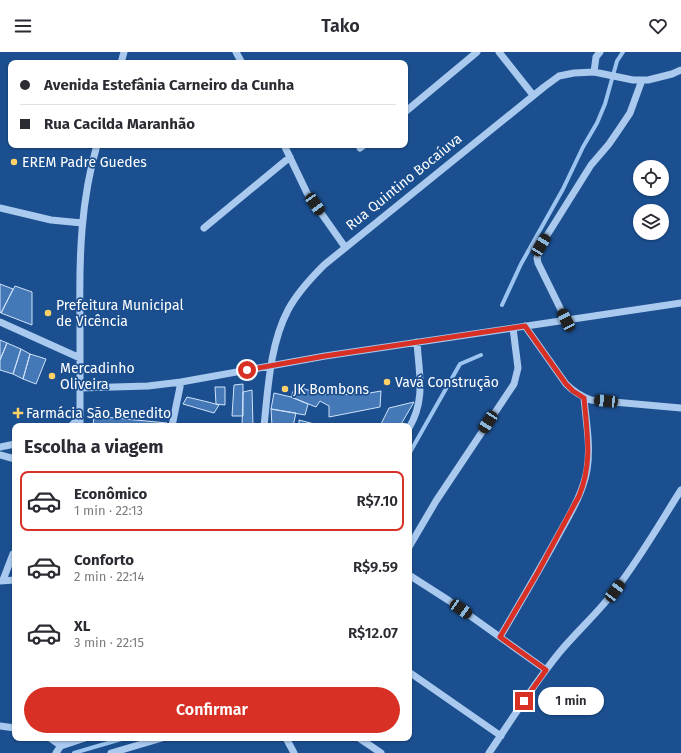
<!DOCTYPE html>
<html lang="pt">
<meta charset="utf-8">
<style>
:root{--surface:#fff;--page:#f7f7f7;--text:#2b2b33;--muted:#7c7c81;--line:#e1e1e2;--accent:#d93025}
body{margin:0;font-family:"Fira Sans",sans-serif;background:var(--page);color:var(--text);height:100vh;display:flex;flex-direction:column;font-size:15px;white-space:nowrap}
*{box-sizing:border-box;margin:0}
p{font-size:13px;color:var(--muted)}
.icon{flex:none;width:22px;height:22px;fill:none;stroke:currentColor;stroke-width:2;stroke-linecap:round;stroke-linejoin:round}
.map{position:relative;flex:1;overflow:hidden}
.side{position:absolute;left:12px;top:371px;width:400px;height:318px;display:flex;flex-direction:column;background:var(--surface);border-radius:8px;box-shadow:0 1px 3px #0004}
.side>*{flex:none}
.top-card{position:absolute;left:8px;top:8px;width:400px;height:88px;border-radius:8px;box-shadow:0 1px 3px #0004;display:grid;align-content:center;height:88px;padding:0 12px;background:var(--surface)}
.tools{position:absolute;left:633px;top:108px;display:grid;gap:8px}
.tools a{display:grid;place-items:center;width:36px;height:36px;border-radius:50%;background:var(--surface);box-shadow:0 1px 3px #0004;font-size:20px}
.end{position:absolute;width:18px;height:18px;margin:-9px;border:5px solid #d93025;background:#fff;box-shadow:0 0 0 2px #fff}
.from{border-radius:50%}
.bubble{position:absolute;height:28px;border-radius:14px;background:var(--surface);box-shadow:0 1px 3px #0004;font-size:13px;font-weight:600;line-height:28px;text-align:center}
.car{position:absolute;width:12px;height:24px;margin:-12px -6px;border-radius:5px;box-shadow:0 0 3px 1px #0007;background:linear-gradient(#222 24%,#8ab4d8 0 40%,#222 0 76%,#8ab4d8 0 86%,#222 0)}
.top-card b{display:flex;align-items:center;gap:14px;height:38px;font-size:15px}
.top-card b+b{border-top:1px solid var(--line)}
.top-card i{width:10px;height:10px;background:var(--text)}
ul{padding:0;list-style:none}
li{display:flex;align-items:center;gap:12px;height:60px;margin:0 8px 6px;padding:0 4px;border:2px solid transparent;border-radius:8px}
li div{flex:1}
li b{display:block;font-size:15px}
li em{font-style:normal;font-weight:600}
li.active{border-color:var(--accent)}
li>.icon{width:36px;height:36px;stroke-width:1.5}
h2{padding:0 12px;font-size:18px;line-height:48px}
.button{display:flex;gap:8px;margin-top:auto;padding:8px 12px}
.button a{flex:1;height:46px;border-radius:24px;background:var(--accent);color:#fff;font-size:16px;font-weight:600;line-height:46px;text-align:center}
header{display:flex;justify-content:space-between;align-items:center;height:52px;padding:0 12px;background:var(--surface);font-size:18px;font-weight:600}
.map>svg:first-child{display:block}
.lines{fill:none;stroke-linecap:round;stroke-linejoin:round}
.stream{stroke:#9cc4f0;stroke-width:4}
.building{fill:#4478b7;stroke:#cfe3fa}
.minor{stroke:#a9c9ee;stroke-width:7}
.route{stroke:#d93025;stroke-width:5}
.poi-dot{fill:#ffd166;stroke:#1b4f8f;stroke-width:1.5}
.labels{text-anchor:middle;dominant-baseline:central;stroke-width:3.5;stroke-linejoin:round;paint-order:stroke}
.poi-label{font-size:14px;fill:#fff;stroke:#1b4f8f;text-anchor:start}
.street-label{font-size:14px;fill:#fff;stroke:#1b4f8f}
</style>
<header><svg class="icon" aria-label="menu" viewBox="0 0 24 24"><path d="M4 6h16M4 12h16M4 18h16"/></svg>Tako<svg class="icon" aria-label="heart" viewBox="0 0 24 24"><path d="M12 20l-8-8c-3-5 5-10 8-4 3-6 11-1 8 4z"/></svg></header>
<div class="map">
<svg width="681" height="701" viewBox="0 0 681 701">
<rect width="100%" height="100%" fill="#1b4f8f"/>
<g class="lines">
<path class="stream" d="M502,253L521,212L563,137L583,95L597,71L605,52L617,9L623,0
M409,402L460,312L481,303
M74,701L125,686"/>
</g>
<path class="building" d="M0,232L13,237L1,261L0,260Z
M15,234L32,240V273L1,261Z
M0,288L7,291L0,308Z
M7,291L21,297L13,322L0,318V308Z
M21,297L30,302L23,327L13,322Z
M30,302L46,307L36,332L23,327Z
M243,332V364H232L234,333Z
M295,334L321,342L332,343L364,342L381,339L380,355L329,365V354L320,349L316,355L291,345Z
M215,335H225V353L216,352Z
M252,338L253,374H242L243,340Z
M274,341L291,345L308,352L305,363L271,357Z
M187,345L208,350L219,353L214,361L183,352Z
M414,350L400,374H385L381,372L389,356Z
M271,357L296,361L293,374H272Z
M94,364L167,371V374H93Z
M299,368L318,373V374H299Z"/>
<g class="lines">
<path class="minor" d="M236,0L242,11
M499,0L533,43
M121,11L124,0
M594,20L596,5L600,0
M405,60L477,0
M284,93L307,141L345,195
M360,96L364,93
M0,156L51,168L82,171
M204,176L290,105
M566,268L538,211L537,206L541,193L591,113L609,92L620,76L630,61L642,28
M0,270L80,306
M525,274L566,332C574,340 580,344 591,348L681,356
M80,336L148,334L181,330L325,304L681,251
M71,374L80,365
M80,374C80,337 80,299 80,262C79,204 81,148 97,93
M172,374L181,330
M264,374C268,337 270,292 288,258C297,241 310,227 324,213L544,35L559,24L574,21L594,20L633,28H648L672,22L681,18
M409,376C426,347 419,322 417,290
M0,395L15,392
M0,403L15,407
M409,495L436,449L514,332L518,316L513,276
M409,523L448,548L546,618
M3,528L13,502
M0,529L15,528
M500,585C520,551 540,517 559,482C570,462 583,441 587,418C591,395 586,369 584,346
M409,620L501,684
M0,674L15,676
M50,686L61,694L85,686
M286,686L294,701
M359,686L381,701
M56,701L66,686
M111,701L162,686
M489,701C512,667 533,633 559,601C577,579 599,560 616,537C640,506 660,471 681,438"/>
</g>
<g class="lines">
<path class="route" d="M247,318L325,304L525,274L566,332L573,339L584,346C587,382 593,410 579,444L538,520L500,585L546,618L524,649"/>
</g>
<g class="poi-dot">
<circle cx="14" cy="110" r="4"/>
<circle cx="48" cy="261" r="4"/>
<circle cx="52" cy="324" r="4"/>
<circle cx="387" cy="330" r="4"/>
<circle cx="285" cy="337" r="4"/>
<path d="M16 355h4v4h4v4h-4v4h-4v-4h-4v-4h4z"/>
</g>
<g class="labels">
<g class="poi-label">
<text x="22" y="110">EREM Padre Guedes</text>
<text x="56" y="253">Prefeitura Municipal<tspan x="56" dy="16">de Vicência</tspan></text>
<text x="60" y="316">Mercadinho<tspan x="60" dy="16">Oliveira</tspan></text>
<text x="395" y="330">Vavá Construção</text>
<text x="293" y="337">JK Bombons</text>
<text x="26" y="361">Farmácia São Benedito</text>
</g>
<g class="street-label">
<text transform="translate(404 130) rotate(-39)">Rua Quintino Bocaíuva</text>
</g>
</g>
</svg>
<div class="tools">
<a><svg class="icon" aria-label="locate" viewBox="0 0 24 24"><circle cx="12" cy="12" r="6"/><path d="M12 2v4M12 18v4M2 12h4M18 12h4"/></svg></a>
<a><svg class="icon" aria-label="layers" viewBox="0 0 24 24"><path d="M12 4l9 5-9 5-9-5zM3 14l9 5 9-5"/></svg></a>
</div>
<i class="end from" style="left:247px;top:318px"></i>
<i class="end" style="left:524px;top:649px"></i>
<div class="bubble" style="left:538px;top:635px;width:66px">1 min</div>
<i class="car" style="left:315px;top:152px;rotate:145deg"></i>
<i class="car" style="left:541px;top:193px;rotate:31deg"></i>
<i class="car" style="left:566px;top:268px;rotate:333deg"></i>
<i class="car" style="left:606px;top:349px;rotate:275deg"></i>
<i class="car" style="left:488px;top:370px;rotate:213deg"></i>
<i class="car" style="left:615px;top:539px;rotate:37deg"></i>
<i class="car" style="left:461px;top:557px;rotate:125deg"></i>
<div class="top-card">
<b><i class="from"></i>Avenida Estefânia Carneiro da Cunha</b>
<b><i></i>Rua Cacilda Maranhão</b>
</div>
<section class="side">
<h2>Escolha a viagem</h2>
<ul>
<li class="active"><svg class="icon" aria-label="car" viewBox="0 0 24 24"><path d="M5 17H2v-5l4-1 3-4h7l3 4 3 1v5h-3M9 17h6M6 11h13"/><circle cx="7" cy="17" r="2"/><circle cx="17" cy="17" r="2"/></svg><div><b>Econômico</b><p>1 min · 22:13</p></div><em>R$7.10</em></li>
<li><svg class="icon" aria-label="car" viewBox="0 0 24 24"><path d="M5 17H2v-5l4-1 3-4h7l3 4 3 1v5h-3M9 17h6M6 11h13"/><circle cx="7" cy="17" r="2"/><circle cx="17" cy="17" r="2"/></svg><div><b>Conforto</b><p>2 min · 22:14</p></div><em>R$9.59</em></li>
<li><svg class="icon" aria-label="car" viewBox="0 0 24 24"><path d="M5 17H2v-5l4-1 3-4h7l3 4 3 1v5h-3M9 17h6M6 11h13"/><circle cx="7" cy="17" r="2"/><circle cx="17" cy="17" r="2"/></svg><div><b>XL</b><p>3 min · 22:15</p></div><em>R$12.07</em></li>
</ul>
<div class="button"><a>Confirmar</a></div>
</section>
</div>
